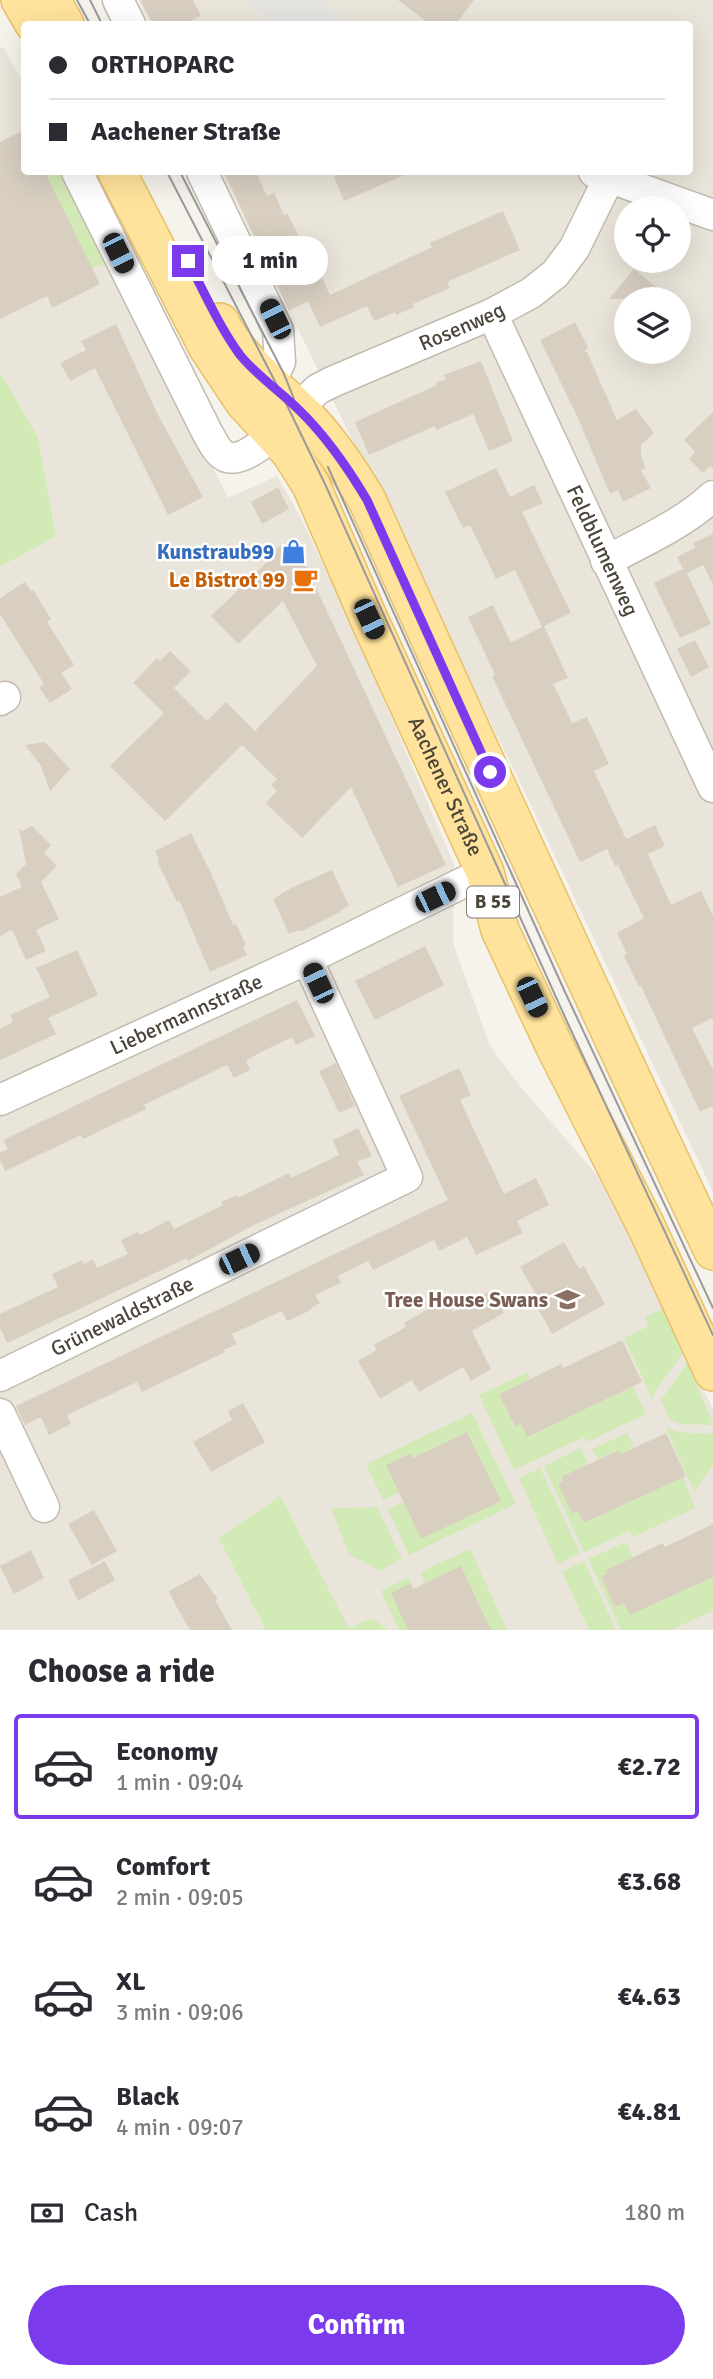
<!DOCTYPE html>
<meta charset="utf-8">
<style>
:root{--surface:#fff;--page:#f2f2f3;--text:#2b2b33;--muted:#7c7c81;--line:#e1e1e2;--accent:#7c3aed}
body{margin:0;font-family:Signika,sans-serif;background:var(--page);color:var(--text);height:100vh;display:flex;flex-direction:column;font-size:26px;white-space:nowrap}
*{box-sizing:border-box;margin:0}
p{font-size:23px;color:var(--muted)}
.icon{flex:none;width:38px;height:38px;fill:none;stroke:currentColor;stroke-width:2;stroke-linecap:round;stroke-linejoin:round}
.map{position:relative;height:1630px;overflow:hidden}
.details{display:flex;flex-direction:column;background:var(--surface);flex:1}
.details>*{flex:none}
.guide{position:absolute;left:21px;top:21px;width:672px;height:154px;border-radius:7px;box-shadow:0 7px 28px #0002;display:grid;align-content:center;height:154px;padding:0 28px;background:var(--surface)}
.fabs{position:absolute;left:614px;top:196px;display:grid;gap:14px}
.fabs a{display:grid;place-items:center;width:77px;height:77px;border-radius:50%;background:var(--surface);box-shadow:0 7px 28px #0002;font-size:35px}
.end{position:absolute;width:32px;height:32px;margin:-16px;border:9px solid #7c3aed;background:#fff;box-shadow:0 0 0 4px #fff}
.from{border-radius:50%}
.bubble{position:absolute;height:49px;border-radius:24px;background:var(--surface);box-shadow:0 7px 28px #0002;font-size:23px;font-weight:700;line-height:49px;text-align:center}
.car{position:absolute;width:21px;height:42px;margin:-21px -10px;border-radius:9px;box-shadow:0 0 5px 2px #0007;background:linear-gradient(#222 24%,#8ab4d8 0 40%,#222 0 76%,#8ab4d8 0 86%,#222 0)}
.guide b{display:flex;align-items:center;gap:24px;height:66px;font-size:26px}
.guide b+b{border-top:2px solid var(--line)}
.guide i{width:18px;height:18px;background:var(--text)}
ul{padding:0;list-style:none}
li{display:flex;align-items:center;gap:21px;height:105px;margin:0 14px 10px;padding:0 14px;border:4px solid transparent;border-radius:7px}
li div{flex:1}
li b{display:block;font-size:26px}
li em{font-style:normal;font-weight:700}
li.selected{border-color:var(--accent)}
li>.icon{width:63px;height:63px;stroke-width:1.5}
h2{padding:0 28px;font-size:32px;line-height:84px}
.pay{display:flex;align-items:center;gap:18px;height:77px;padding:0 28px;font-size:26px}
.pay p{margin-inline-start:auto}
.cta{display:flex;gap:14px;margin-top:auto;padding:14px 28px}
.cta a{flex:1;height:80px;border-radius:42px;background:var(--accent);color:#fff;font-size:28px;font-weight:700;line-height:80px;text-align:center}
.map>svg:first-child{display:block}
.residential{fill:#eae5da;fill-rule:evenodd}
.green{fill:#d2eab5}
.parking{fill:#e5e3e0}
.building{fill:#d8cfc1}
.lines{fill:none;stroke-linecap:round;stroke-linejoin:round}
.minor-casing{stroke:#c2bbae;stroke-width:33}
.major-casing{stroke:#e6c16a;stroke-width:40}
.minor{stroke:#fff;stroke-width:30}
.major{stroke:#ffe39c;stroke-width:37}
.tram{stroke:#9a9a9a;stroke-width:2}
.route{stroke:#7c3aed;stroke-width:9}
.labels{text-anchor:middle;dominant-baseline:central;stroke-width:5;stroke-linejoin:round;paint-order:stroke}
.shield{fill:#fff;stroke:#817c74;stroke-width:2}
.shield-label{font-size:19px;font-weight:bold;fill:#4b4439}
.street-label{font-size:21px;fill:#4b4439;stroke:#fff}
.shop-label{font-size:21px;font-weight:bold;fill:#366cbe;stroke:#fff;text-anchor:end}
.food-label{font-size:21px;font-weight:bold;fill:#c56008;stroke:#fff;text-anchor:end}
.education-label{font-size:21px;font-weight:bold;fill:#785e54;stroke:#fff;text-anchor:end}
</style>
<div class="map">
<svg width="713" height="1630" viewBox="0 0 713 1630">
<rect width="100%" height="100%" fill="#f6f3ec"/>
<path class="residential" d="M138,0H713V1192L519,780L221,172H690V24H150ZM626,208H679V261H626ZM626,299H679V352H626Z
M3,47L24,84V172H68L228,498L277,476L300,516L349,619L454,864L453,943L490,1046L520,1086L597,1175L629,1229L713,1410V1630H0V567L56,535L38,437L0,372V48Z"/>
<path class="green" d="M51,172H66L112,263L104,267L102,264L92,268L48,178L53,175Z
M0,372L38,437L56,536L0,567Z
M663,1309L683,1353L655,1392L653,1400L624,1338L649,1326L645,1317Z
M687,1363L713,1423V1425L682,1424L670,1420L661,1400Z
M528,1372L530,1378L505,1391L506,1395L501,1398L514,1427L521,1424L527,1436L633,1387L646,1414L587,1442L584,1437L514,1470L479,1395Z
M472,1413L516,1504L409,1555L388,1510L403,1502L421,1538L500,1500L467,1432L413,1458L410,1453L387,1464L399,1492L383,1500L366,1464Z
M666,1428L679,1432L713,1434V1465L694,1492Z
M627,1433L634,1447L621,1454L619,1450L598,1459L592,1449Z
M581,1448L588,1464L562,1477L563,1481L558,1484L572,1513L578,1511L585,1523L683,1477L695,1508L633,1537L629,1531L584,1552L544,1466Z
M540,1468L580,1553L558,1564L519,1478Z
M280,1496L349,1628L372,1618L388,1630H266L219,1538Z
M377,1507L402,1559L380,1571L349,1554L331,1508Z
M626,1542L633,1557L606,1570L607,1574L601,1577L615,1607L624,1603L630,1615L713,1577V1611L671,1630H660L659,1628L654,1630H621L588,1559Z
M470,1549L507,1630H491L461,1566L425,1583L420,1572Z
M584,1561L616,1630H589L562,1572Z
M408,1577L411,1583L408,1630H399L381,1591Z"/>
<path class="parking" d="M245,0H325L342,21L339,24H275Z"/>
<path class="building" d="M140,0H193L201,16L183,24H153Z
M398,0H474L456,24H430Z
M24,130V172H45L100,284L52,308L47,296L0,319V142Z
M224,172H256L267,196L274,193L284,215L287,213L309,257L312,255L330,295L432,247L430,243L503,211L520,250L447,282L450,288L413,304L414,307L396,315L395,312L374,321L367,306L320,327L308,301L289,311Z
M346,172H411L344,201L334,177Z
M634,269L656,287L671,299H609Z
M575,322L588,347L584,352H587L617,420L636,409L654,433L641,445V457L646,468L641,470L651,488L623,502L618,490L610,494L578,418L540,340Z
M116,324L157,413L203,497L168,515L95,368L70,381L60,363L86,350L81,341Z
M481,361L513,441L489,451L473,414L436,430L435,426L369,455L355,422L437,385L436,383L446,379L444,375Z
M713,412V469L710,466L703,473L689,459L695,452L684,440Z
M496,468L510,497L534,485L543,503L522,512L571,613L542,627L515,570L496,579L470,525L463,528L445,492Z
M278,487L289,509L262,524L251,502Z
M713,534V585L703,565L687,573L711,624L680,638L654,583L683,569L677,557L695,548L693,543Z
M281,545L285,553L297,547L446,865L398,887L351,787L302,838L266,803L277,791L271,785L277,779L242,745L165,821L110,766L164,713L133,683L157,658L160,661L170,651L191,671L174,688L207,721L226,702L255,731L317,666L283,601L238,644L211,616L269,560L268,556Z
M25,582L31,591L33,590L51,619L47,622L74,665L61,673L72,689L50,703L39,687L44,684L0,614V598Z
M493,605L511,643L544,626L568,678L553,684L572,723L587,717L609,764L594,771L626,839L655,825L665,846L648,854L671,905L701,891L713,916V1018L692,1028L713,1070V1106L700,1112L641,986L639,987L624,956L627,954L617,933L644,918L618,865L615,866L607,849L580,862L492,676L495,675L468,617Z
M695,640L709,667L691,677L677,649Z
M45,742L70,769L50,791L41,766L25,745Z
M32,826L51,845L44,853L57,866L41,882L59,919L36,930L46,951L26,960L12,930L0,936V897L22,887L16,874L26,864L19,828L22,831Z
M191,833L211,873L233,925L236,924L246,945L243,946L247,955L210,972L179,900L177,902L157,861L159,860L155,851Z
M332,870L349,906L340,910L341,912L300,932L299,930L289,934L273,899L291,888Z
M425,946L444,985L375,1020L355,981Z
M77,950L98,995L48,1018L56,1034L0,1060V1029L13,1022L10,1015L50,997L36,968Z
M297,1000L315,1036L296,1045L292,1037L259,1053L246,1061L250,1070L234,1078L227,1065L144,1105L146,1109L83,1139L81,1135L5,1171L0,1160V1153L8,1149L3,1140Z
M336,1063L355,1106L339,1113L319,1071Z
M459,1068L471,1095L460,1100L504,1194L536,1178L549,1205L517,1221L523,1233L476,1255L467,1237L439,1251L434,1240L373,1270L368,1261L338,1276L341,1283L315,1295L320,1303L311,1308V1310L287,1321L282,1311L232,1334L237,1344L224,1350L225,1352L142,1392L137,1382L67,1415L71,1424L49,1435L41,1417L25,1425L16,1406L448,1200L399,1096Z
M358,1128L372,1156L357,1162L364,1175L252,1226L188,1261L187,1258L7,1343L0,1328V1314L58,1287L52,1274L82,1260L84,1264L93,1259L97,1268L128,1254L121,1240L138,1232L140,1235L169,1220L174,1229L223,1205L221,1202L237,1195L238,1198L289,1173L291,1178L339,1155L333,1140Z
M564,1242L579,1269L584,1266L605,1304L552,1334L531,1296L535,1293L520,1267Z
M492,1290L504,1313L472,1331L491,1369L471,1381L463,1367L419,1392L412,1380L380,1399L358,1361L377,1350L374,1345L406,1327L404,1323L446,1299L453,1312Z
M622,1340L642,1382L527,1437L521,1424L515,1427L499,1394L561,1364L563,1368Z
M243,1403L265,1442L211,1472L193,1442L232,1420L228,1411Z
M467,1432L501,1501L421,1539L386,1465L411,1453L413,1458Z
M666,1433L686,1476L584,1523L578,1511L572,1514L558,1484L563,1481L561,1477L619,1450L621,1454Z
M94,1510L117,1551L92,1565L68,1524Z
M713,1524V1577L630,1615L624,1603L615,1607L601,1577L607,1574L606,1570L663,1543L665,1547Z
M31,1550L44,1578L14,1594L0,1566Z
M105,1561L115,1580L78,1601L68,1580Z
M461,1566L491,1630H408L391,1593L411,1583L413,1589Z
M200,1574L217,1598L216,1602L232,1630H190L175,1604L169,1591Z"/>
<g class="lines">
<defs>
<g id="minor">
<path d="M118,0L130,24"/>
<path id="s1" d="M77,172L207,432C212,441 218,454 227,457C253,465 300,405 317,390C321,387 327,385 332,382L492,314L531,293L555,274L574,249L609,178"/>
<path d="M202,172L278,330L280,362L269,384"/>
<path d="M594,172L713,215"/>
<path id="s2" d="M492,314L713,787"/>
<path d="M606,561C642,542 683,524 713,496"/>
<path d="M0,700L5,697"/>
<path id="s3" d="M0,1100L307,959L485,872"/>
<path id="s4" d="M0,1376L407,1177L307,959"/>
<path d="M0,1414L44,1507"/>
</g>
<g id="major">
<path d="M20,0L34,24"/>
<path d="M51,0L65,24"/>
<path id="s5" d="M117,172L208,348L244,402L290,452L311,485L369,619L485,872L500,930L554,1045L646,1226L713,1372"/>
<path d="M220,322C239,359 270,382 299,410C326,435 348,468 367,500C480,751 595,1002 713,1251"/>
</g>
</defs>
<use href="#minor" class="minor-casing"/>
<use href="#major" class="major-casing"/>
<use href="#minor" class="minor"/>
<use href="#major" class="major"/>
<path class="tram" d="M77,0L90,24
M90,0L102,24
M167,172L283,397L325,484L569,1026L713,1335
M180,172L284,374L294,399
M328,467L565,992L713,1308"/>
</g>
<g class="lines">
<path class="route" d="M188,261C204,292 219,326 240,355C257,376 280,391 299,410C326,436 348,468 367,500L490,772"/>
</g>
<defs>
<symbol id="shop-bare" viewBox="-9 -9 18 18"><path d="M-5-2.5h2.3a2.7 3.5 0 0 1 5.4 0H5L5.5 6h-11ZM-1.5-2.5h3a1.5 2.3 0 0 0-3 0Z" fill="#3f7fe0" stroke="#fff" stroke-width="2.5" paint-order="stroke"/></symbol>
<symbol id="cafe-bare" viewBox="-9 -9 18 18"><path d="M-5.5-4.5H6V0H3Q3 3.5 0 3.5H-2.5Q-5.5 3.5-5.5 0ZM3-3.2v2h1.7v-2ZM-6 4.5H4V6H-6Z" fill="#e8710a" stroke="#fff" stroke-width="2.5" paint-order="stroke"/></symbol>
<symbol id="school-bare" viewBox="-9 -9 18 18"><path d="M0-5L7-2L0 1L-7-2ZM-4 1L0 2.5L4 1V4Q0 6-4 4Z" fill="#8d6e63" stroke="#fff" stroke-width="2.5" paint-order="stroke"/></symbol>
</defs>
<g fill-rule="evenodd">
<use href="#shop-bare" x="276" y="534" width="35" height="35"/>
<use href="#cafe-bare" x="288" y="562" width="35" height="35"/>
<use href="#school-bare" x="550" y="1282" width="35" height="35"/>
</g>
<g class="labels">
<rect class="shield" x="467" y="886.5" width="52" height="31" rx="5"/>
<g class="shield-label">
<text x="493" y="902">B 55</text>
</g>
<g class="street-label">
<text stroke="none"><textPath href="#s1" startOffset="597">Rosenweg</textPath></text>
<text stroke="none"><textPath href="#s2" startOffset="261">Feldblumenweg</textPath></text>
<text stroke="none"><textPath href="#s5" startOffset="700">Aachener Straße</textPath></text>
<text stroke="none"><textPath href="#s3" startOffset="205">Liebermannstraße</textPath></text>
<text stroke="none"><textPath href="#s4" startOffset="136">Grünewaldstraße</textPath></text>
</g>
<g class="shop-label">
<text x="274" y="552">Kunstraub99</text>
</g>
<g class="food-label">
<text x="285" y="580">Le Bistrot 99</text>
</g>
<g class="education-label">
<text x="548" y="1300">Tree House Swans</text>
</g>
</g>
</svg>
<div class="fabs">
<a><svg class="icon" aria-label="locate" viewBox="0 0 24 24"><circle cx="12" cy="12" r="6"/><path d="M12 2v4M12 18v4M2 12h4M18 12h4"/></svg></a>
<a><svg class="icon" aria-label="layers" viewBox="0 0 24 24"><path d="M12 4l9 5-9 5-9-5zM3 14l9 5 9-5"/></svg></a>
</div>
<i class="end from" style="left:490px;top:772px"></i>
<i class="end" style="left:188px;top:261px"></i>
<div class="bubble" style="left:212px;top:236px;width:116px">1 min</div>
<i class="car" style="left:118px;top:253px;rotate:154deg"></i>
<i class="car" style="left:275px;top:319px;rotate:334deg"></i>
<i class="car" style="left:369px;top:619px;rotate:155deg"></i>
<i class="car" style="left:435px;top:897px;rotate:64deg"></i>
<i class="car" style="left:318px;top:983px;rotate:335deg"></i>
<i class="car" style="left:532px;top:997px;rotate:155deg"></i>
<i class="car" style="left:239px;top:1259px;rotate:64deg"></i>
<div class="guide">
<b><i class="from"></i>ORTHOPARC</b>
<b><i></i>Aachener Straße</b>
</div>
</div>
<section class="details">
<h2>Choose a ride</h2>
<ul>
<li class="selected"><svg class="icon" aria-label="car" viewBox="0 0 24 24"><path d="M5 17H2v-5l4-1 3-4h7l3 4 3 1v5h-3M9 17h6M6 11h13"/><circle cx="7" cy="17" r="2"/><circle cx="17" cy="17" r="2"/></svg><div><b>Economy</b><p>1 min · 09:04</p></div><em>€2.72</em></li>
<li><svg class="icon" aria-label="car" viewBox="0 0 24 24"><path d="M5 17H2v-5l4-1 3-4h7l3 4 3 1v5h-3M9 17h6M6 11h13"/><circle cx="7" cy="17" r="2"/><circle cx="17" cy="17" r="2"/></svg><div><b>Comfort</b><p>2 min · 09:05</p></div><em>€3.68</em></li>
<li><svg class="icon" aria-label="car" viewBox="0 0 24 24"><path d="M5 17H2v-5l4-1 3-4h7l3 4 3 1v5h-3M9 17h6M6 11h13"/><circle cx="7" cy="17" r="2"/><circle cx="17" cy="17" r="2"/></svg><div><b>XL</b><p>3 min · 09:06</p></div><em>€4.63</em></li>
<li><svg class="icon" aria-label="car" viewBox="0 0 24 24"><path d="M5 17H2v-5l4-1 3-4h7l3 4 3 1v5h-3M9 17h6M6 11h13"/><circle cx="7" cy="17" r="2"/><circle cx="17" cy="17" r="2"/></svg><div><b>Black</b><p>4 min · 09:07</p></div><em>€4.81</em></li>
</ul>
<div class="pay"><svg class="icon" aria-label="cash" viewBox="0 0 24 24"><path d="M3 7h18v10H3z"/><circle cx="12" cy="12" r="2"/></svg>Cash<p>180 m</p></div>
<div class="cta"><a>Confirm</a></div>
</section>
